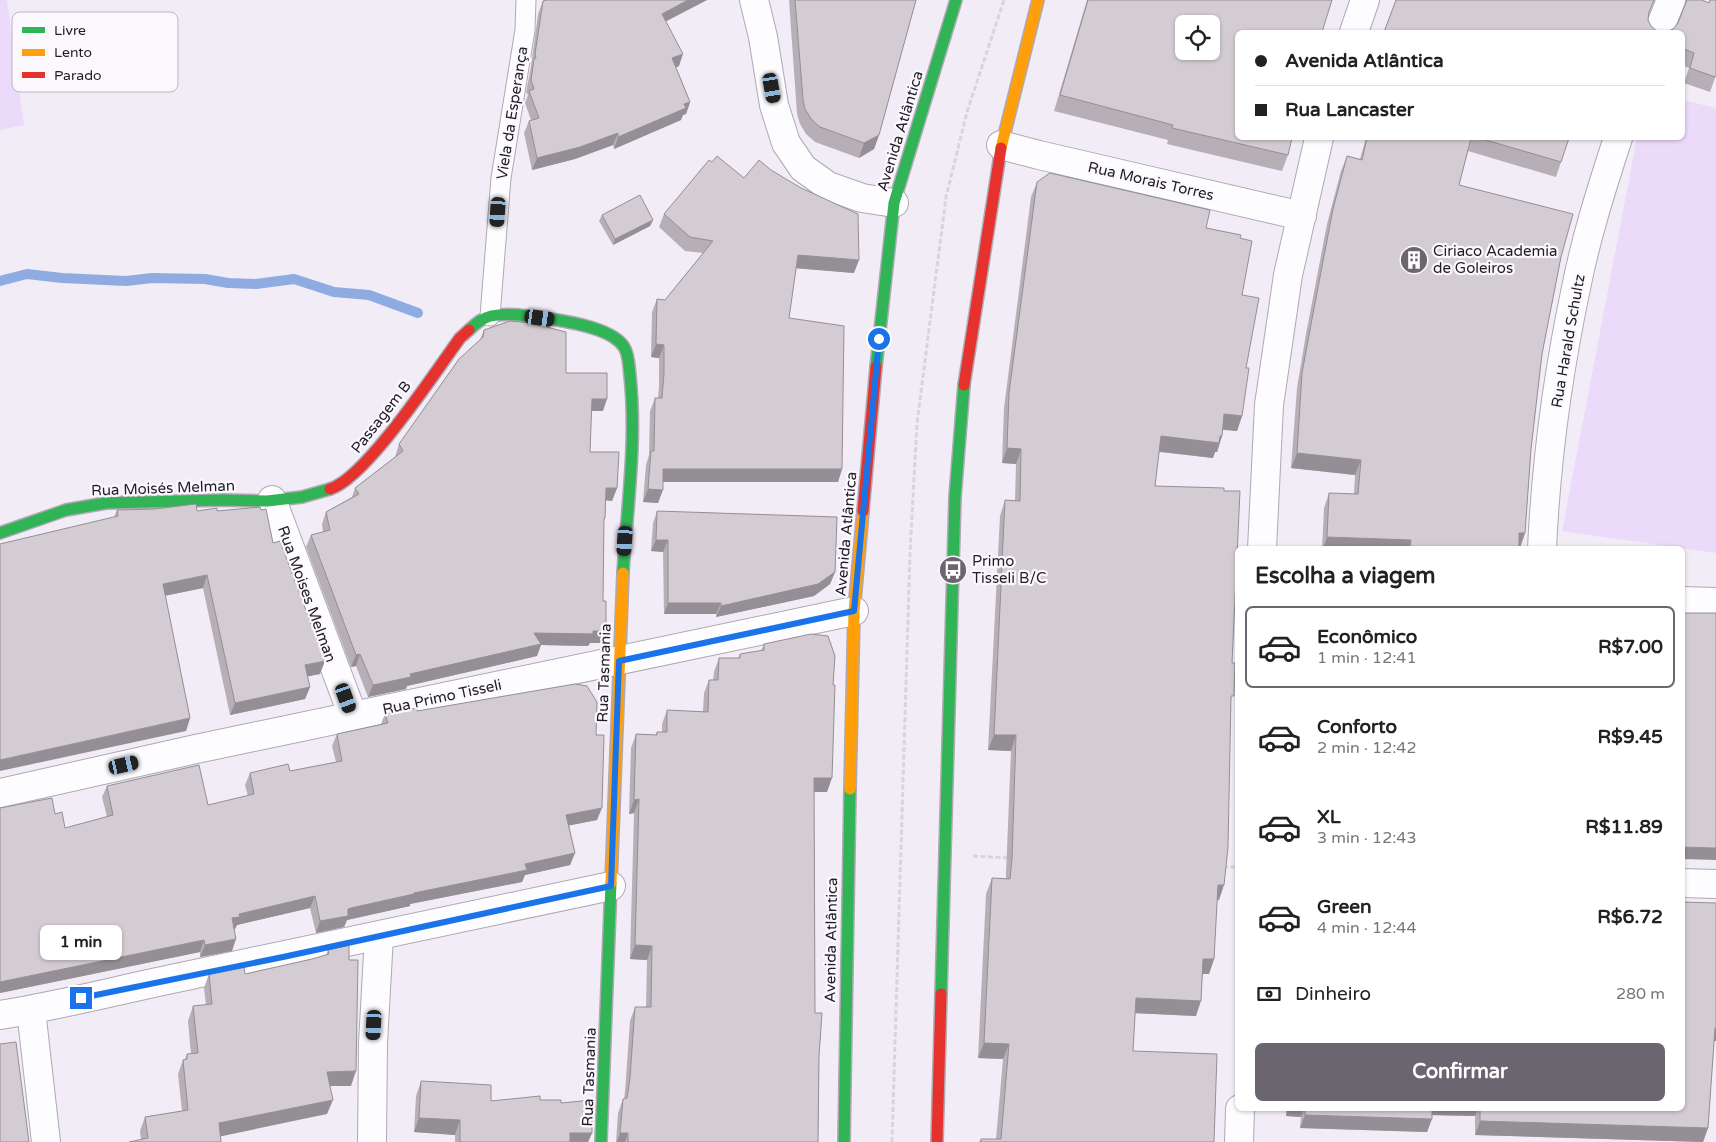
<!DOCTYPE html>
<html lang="pt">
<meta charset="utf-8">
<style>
:root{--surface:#fff;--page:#f2f2f2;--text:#222;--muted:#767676;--line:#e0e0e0;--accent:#6a656e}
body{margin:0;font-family:"Varela Round",sans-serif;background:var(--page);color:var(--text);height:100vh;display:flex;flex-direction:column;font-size:19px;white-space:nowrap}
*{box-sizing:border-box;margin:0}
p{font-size:16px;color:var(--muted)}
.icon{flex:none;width:28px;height:28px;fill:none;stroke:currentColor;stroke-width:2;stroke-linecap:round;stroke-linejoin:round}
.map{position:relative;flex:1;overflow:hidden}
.sheet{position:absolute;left:1235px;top:546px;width:450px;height:565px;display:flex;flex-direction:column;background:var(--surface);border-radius:8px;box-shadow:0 1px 4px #0004}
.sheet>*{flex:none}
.banner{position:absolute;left:1235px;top:30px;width:450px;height:110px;border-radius:8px;box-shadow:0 1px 4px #0004;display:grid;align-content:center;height:110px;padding:0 20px;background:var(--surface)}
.tools{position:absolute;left:1175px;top:15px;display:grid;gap:10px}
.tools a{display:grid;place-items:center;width:45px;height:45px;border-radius:8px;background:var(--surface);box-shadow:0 1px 4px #0004;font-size:25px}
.end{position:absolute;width:22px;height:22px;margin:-11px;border:6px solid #1a73e8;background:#fff;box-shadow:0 0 0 2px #fff}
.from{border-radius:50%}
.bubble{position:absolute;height:35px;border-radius:8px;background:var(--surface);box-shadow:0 1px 4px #0004;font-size:16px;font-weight:700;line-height:35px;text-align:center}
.car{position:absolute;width:15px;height:30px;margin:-15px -8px;border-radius:6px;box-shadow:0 0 4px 1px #0007;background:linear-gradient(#222 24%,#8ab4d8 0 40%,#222 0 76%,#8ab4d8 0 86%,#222 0)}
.banner b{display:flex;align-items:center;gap:18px;height:48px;font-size:19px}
.banner b+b{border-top:1px solid var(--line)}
.banner i{width:12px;height:12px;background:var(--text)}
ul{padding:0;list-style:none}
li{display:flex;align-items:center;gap:15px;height:82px;margin:0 10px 8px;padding:0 10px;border:2px solid transparent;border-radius:8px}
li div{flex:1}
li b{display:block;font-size:19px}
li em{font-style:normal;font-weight:700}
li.selected{border-color:var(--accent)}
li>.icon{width:45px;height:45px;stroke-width:1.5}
h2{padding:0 20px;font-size:22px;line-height:60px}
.pay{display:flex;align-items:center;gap:12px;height:55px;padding:0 20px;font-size:19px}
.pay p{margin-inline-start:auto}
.action{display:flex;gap:10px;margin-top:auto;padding:10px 20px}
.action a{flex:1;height:58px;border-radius:8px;background:var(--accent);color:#fff;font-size:20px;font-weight:700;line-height:58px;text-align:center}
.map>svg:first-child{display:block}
.green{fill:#ecdafb}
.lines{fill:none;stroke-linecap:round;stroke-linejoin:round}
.stream{stroke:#8eace1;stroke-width:10}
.lane-casing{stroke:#aea9b3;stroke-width:21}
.street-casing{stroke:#aea9b3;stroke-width:30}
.fast-casing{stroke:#aea9b3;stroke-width:14}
.slow-casing{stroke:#aea9b3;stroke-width:14}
.jam-casing{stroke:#aea9b3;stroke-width:14}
.path{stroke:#d7d5d8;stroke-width:3;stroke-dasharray:5 2.5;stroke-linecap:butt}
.lane{stroke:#fdfcfe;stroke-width:19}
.street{stroke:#fdfcfe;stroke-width:28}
.fast{stroke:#30b455;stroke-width:11}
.slow{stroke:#ff9f0a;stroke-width:11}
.jam{stroke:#e5322d;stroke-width:11}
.wall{fill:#b6afb5}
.shaded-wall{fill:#948f94}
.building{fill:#d4ccd3;stroke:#948f94;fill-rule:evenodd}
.route{stroke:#1a73e8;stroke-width:6}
.labels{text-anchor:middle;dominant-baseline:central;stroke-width:4.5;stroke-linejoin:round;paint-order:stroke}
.street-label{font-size:15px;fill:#211c25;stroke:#fbf9fe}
.poi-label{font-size:15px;fill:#211c25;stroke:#fbf9fe;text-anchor:start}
.key{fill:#fbf9fe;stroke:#bab7bd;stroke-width:1}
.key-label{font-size:14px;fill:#211c25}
</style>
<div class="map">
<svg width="1716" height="1142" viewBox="0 0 1716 1142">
<rect width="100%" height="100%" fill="#f2ecf7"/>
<path class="green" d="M0,0H7L24,125L0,130Z
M1683,100L1716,108V553L1562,531L1637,138H1682Z"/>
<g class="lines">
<path class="stream" d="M0,281L27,274L62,278L126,281L152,278L205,279L228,283L256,284L294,279L334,292L369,295L418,313"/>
<defs>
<path id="lane" d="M490,316L501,178L525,30L526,0"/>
<path id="street" d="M754,0L763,37L774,105L786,143L803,168L828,186L862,198L894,203
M1354,32L1365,0
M1658,32L1671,0
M1001,145L1039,155L1302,216
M272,500L353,716
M1262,549L1269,405L1288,275L1319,138
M1542,549C1546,461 1558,373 1576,288C1586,237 1602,187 1618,138
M1682,601L1716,602
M0,793L196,749L854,611
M1682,883L1716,884
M31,1010L46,1142
M0,1015C56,1006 111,992 167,980C315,950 463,918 611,886
M372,1142L373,1043L379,936
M1239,1142L1240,1109"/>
<path id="fast" d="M469,330C475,324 482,318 491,316C511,312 532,317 551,319C571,322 613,329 624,347C629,354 629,368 630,376C637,441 627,508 623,573
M876,367L894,203L956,0
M0,533L66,510L106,503L222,500L267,501L302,497L330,489
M941,994L955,497L964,385
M601,1142L611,883
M844,1142L850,789"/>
<path id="slow" d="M1001,148L1038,0
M850,789L854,611L863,511
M611,883L623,573"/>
<path id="jam" d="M964,385L1001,148
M330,489C366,478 436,371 460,338L469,330
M863,511L876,367
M937,1142L941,994"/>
</defs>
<use href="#lane" class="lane-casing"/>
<use href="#street" class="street-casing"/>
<use href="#fast" class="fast-casing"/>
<use href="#slow" class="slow-casing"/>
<use href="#jam" class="jam-casing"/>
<path class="path" d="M973,856L1010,858
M1223,867H1238
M892,1142L910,553L917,423L946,197L967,112L1004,0"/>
<use href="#lane" class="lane"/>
<use href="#street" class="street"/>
<use href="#fast" class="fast"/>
<use href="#slow" class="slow"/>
<use href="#jam" class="jam"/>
</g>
<path class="wall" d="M547,0H707L666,21L679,66L676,67L690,102L686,114L683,115L681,120L614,149L613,145L575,159L532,170L524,133L529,121L531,120L525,103L528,95L526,92L531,67V66L538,14L543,1Z
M789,0H916L879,135L874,149L859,158L815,142L806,134L800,124L797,114Z
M1087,0H1332L1238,32V138L1288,155L1282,171L1167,144L1168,140L1054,111Z
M1396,0H1654L1649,14L1648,20L1651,26L1658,32H1666L1673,29L1678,23L1687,0H1702L1709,3L1710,0H1716V75L1710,92L1684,83L1689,68L1682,65V32H1384Z
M1366,138H1569L1556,177L1468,151L1459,185L1561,257L1542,354L1531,449L1525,533L1519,549H1322L1324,508L1329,493L1354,494L1355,475L1291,468L1297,388L1306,334L1327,224L1341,171L1347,156L1360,159Z
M1037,182L1206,228L1240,238L1246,368L1242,416L1237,431L1223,430L1222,436L1217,452H1215L1213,458L1159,452L1155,486L1232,663L1231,703L1219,900H1217L1214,959L1209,974H1203L1196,1016L1135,1013L1133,1051L1214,1142H979L981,1139H996L1003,1059L978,1058L986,894L992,878L1006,879V874L1011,751L988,750L1000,516L1005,500H1015L1016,464L1002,463L1004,408L1031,197Z
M664,214L854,273L796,268L789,318L842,469L838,482H663L658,503L643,502L646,465L649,455L650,411L655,398H658L659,387V358L651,357L652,312L657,299L665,300L703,253L685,251L659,227Z
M602,215L653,220L650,226L613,245L599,221Z
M484,330L566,373L603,411H591L590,452L617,488L612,501L606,500L605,518L603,523L601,643H590L588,646L541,645L537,656L407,686L406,689L368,697L356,666L351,667L306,547L311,535L323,532L322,524L326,512L352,497L355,488L395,457L399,444L480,340Z
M117,510L197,511H217L273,543L320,674L307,676L310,687L305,699L230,715L203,588L165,596L190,718L186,731L114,517Z
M657,511L835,572L830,584L814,596L716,617V614H664L663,552L651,551L653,523Z
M764,644L833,685L827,792H814L815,1013L819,1056L818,1142H616L618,1113L623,1099H624L625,1092L630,1021L635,1007H646L647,960L630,959L634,813L629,814L631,748L636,734L655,735L657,732H662V724L667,710L703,712L704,693L709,680H713L714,672L719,658H738L740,654L761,651Z
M417,711L596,735L597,820L569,825L575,853L570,865L525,875L522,882L410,904V906L347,920L344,927L316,933L310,908L237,925L235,929H234L232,951L200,957V952L0,993V808L55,814L65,828L107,817L102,797L107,786L208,805L248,796L245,785L250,773L290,771L336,762L332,746L337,734L381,724L385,714Z
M1716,903V1041H1714L1708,1128L1703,1142L1475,1135V1116L1432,1115L1427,1132L1300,1128L1301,1117L1286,1116V1109H1682Z
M328,950L351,1086H330L327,1114L141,1140L140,1131L145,1117L182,1111L178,1074L183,1060L185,1059L187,1054H191L188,1021L193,1006L206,1005L204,988L209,974H245L312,959L326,955Z
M421,1081L491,1101L540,1100L561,1103L592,1133L588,1142H455V1135L414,1132L416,1096Z"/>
<path class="shaded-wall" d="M688,0H707L657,26L662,14Z
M683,54L679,66L668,71L672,58Z
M690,102L686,114L683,115L681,120L614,149L618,137L684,104Z
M618,133L613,145L575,159L532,170L537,158Z
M879,135L874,149L859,158L864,143Z
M653,220L650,226L613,245L615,239Z
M798,255L859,260L854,273L793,268Z
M656,344L664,345L659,358L651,357Z
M592,399H607L603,411H587Z
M1224,414L1242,416L1237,431L1219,429Z
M1161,436H1222L1217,452H1215L1213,458L1155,451Z
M1007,448L1021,449L1016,464L1002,463Z
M1297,453L1361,460L1355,475L1291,468Z
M663,469H842L838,482H658Z
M606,488H617L612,501L602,500Z
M648,489L663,490L658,503L643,502Z
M1519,533H1525L1520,548H1514Z
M1327,537L1411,540L1408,549H1323Z
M656,540H668L663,552L651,551Z
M835,572L830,584L814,596L716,617L721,606Z
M207,575L203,588L158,597L163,584Z
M668,603H721L716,614H664Z
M593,631H606L601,643H590L588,646L541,645L537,656L407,686L406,689L368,697L373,685L410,674L534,633Z
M360,654L356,666L351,667L356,655Z
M325,661L320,674L300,678L305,665Z
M310,687L305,699L230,715L235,703Z
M190,718L186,731L0,771V760Z
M994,735H1016L1011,751L988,750Z
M814,778H832L827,792H809Z
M639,799L634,813L629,814L634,800Z
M602,808L597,820L562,827L566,815Z
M1682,847L1716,848V860L1682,859Z
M575,853L570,865L525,875L522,882L410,904V906L347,920L344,927L316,933L320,921L348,909L414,893L525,864Z
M1218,885H1224L1219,900H1212Z
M315,896L310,908L237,925L235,929L227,930L232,918L239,914Z
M236,939L232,951L200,957L205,945Z
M204,940L200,952L0,993V982Z
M635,945L652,946L647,960L630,959Z
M1203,959H1214L1209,974H1198Z
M1136,998L1201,1001L1196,1016L1131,1013Z
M1715,1028H1716V1041H1710Z
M984,1043L1009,1044L1003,1059L978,1058Z
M356,1071L351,1086H322L327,1072Z
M333,1100L327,1114L213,1138L219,1123Z
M1288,1109H1304L1301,1117L1286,1116Z
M1429,1109H1478L1475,1116L1427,1115Z
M1305,1115L1432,1119L1427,1132L1300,1128Z
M419,1118L460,1120L455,1135L414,1132Z
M1480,1121L1708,1128L1703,1142L1475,1135Z
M570,1133H592L588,1142H567Z
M620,1133H628L625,1142H617Z"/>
<path class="building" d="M547,0H688L662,14L683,54L672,58L690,102L684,104L686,108L618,137V133L580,147L537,158L529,121L539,118L529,91L534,89L531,80L534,59L536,58L535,54L543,1Z
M795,0H916L879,135L864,143L820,127L812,120L805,109L803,99Z
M1088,0H1332L1322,32H1238V138H1292L1288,155L1172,128L1173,125L1060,95ZM1184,24H1211V51H1184Z
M1396,0H1654L1649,12L1648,20L1651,26L1658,32H1666L1673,29L1678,23L1687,0H1702L1709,3L1710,0H1716V75L1715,77L1690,68L1694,53L1682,48V32H1639L1635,31V32H1384Z
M1367,138H1471L1459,185L1573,214L1561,257L1542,354L1531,449L1525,533H1519V549H1410L1411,540L1327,537L1329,493L1358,494L1361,460L1297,453L1302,373L1312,319L1333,209L1347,156L1362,160Z
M1479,138H1569L1561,162Z
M717,156L744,178L759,160L771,170L801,188L858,214L859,260L798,255L789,318L844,326L842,469H663V490L648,489L651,451H654L655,398H662L664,373V345L656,344L657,299L665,300L713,241L690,237L664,214L709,160L712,162Z
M1050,173L1210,210L1206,228L1241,235L1240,238L1252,241L1242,295L1259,298L1246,368H1249L1242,416L1224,414L1222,436H1220L1219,443L1161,436L1155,486L1224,488V491H1240L1232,663H1235L1234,696H1231L1228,847L1224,885H1218L1214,959H1203L1201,1001L1136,998L1133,1051L1217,1054L1214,1142H981V1139H1001L1009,1044L984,1043L992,878L1010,879L1012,859L1016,735H994L1005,500L1020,501L1021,449L1007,448L1009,393L1037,182Z
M640,195L653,220L615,239L602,215Z
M510,321L531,323L566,332V373H607V399H592L590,452H619L617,488H606L605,518H604L603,601H606V631H593V634L534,633L541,644L410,674L411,677L373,685L360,654L356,655L311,535L330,530L326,512L359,494L355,488L403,451L399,444L459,359L483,337L484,330Z
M196,504L197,511L217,508V511L260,507L261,510L266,509L273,543L280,541L325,661L305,665L310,687L235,703L207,575L163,584L190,718L0,760V544L118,516L117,510L155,509Z
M657,511L837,517L835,572L818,584L721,606V603H668V540H656Z
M1682,613H1716V848L1682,847Z
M811,634L828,636L835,656L833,685H835L832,778H814L815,1013H822L819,1056L818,1142H628V1133H620L623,1099L627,1098L630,1078L635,1007H651L652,946L635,945L639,799L634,800L636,734L657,735V732H667V710L708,712L709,680H718L719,658H740V654L764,650V644Z
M575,684L587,686L597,702L596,735H604L602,808L566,815L575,853L525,864L527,870L414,893V894L351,908L348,909V916L320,921L315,896L239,914L240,917L232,918L236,939L205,945L204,940L0,982V808L52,798L55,814L62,812L65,828L113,815L107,786L199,765L208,805L254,794L250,773L288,764L290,771L342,761L337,734L388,723L385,714L417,708V711Z
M1682,902L1716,903V1028H1715L1708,1128L1480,1121V1109H1682Z
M349,945V960H358L356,1071L327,1072L333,1100L219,1123L221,1142H129L148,1138L145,1117L188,1110L183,1060L187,1059V1054L198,1053L193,1006L212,1004L209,974L244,967L245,974L312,959L329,954L328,950Z
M16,1042L29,1142H0V1044Z
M421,1081L491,1085V1101L540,1096V1100H561V1103L592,1100V1133H570V1142H460V1120L419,1118Z
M1305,1109H1432V1119L1305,1115Z"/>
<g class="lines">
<path class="route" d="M81,998L283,957L611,886L619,661L854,611L879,339"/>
</g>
<defs>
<symbol id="building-disc" viewBox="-11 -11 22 22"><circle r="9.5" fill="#6a656e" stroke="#fbf9fe"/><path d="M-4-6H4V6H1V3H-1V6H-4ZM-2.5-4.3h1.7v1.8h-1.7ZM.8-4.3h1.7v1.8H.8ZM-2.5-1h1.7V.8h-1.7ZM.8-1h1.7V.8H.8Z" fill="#fff"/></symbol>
<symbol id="bus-disc" viewBox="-11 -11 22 22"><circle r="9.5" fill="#6a656e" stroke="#fbf9fe"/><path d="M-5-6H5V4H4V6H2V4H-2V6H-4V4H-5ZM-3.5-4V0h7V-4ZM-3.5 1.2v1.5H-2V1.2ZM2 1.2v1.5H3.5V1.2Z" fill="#fff"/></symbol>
</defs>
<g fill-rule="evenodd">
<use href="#building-disc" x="1398" y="244" width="32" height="32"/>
<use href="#bus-disc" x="937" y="554" width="32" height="32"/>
</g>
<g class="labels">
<g class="street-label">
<text transform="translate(512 113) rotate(-81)">Viela da Esperança</text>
<text transform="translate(900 131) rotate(-73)">Avenida Atlântica</text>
<text transform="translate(1151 181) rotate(13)">Rua Morais Torres</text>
<text transform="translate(1568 341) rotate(-80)">Rua Harald Schultz</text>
<text transform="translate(381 417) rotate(-52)">Passagem B</text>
<text transform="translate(163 488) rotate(-2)">Rua Moisés Melman</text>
<text transform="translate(846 534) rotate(-85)">Avenida Atlântica</text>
<text transform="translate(307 594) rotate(70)">Rua Moises Melman</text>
<text transform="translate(604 673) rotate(-88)">Rua Tasmania</text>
<text transform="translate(442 697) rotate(-12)">Rua Primo Tisseli</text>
<text transform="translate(831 940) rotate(-89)">Avenida Atlântica</text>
<text transform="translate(589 1077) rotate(-88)">Rua Tasmania</text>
</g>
<g class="poi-label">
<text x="1433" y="251">Ciriaco Academia<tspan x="1433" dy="17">de Goleiros</tspan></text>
<text x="972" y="561">Primo<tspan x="972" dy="17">Tisseli B/C</tspan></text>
</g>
</g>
<rect x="12" y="12" width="166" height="80" rx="8" class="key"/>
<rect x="22" y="27" width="23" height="6" fill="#30b455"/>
<rect x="22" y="49" width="23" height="7" fill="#ff9f0a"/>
<rect x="22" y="72" width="23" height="6" fill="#e5322d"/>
<g class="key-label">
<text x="54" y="35">Livre</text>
<text x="54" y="57">Lento</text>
<text x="54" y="80">Parado</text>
</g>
</svg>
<div class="tools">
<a><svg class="icon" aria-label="locate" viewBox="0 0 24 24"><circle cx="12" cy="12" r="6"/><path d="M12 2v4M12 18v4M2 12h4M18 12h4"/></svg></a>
</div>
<i class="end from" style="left:879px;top:339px"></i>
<i class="end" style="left:81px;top:998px"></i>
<div class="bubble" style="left:40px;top:925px;width:82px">1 min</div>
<i class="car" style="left:772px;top:88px;rotate:170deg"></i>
<i class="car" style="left:498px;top:212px;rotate:184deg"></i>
<i class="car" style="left:540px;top:318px;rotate:98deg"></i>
<i class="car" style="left:625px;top:541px;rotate:184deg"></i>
<i class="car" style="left:346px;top:698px;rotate:160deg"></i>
<i class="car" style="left:124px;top:765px;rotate:77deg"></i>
<i class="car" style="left:374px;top:1025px;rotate:183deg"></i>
<div class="banner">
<b><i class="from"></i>Avenida Atlântica</b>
<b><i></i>Rua Lancaster</b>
</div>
<section class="sheet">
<h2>Escolha a viagem</h2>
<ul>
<li class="selected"><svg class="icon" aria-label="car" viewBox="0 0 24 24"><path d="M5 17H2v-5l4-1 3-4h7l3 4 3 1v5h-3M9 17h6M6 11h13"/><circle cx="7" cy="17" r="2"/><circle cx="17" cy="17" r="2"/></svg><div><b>Econômico</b><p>1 min · 12:41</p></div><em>R$7.00</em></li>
<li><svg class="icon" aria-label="car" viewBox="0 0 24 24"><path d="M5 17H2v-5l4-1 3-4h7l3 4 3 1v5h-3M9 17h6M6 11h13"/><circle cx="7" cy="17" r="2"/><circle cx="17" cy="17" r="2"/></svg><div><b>Conforto</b><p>2 min · 12:42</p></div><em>R$9.45</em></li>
<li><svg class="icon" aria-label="car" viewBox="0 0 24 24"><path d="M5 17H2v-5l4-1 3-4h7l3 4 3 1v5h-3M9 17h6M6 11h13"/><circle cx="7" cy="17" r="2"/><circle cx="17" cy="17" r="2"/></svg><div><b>XL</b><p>3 min · 12:43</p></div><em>R$11.89</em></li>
<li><svg class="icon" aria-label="car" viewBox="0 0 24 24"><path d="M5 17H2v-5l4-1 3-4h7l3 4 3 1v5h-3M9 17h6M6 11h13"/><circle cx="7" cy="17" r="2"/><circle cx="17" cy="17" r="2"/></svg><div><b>Green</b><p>4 min · 12:44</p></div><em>R$6.72</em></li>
</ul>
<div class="pay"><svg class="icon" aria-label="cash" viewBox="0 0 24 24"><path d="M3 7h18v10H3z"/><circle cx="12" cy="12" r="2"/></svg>Dinheiro<p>280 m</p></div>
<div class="action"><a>Confirmar</a></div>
</section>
</div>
